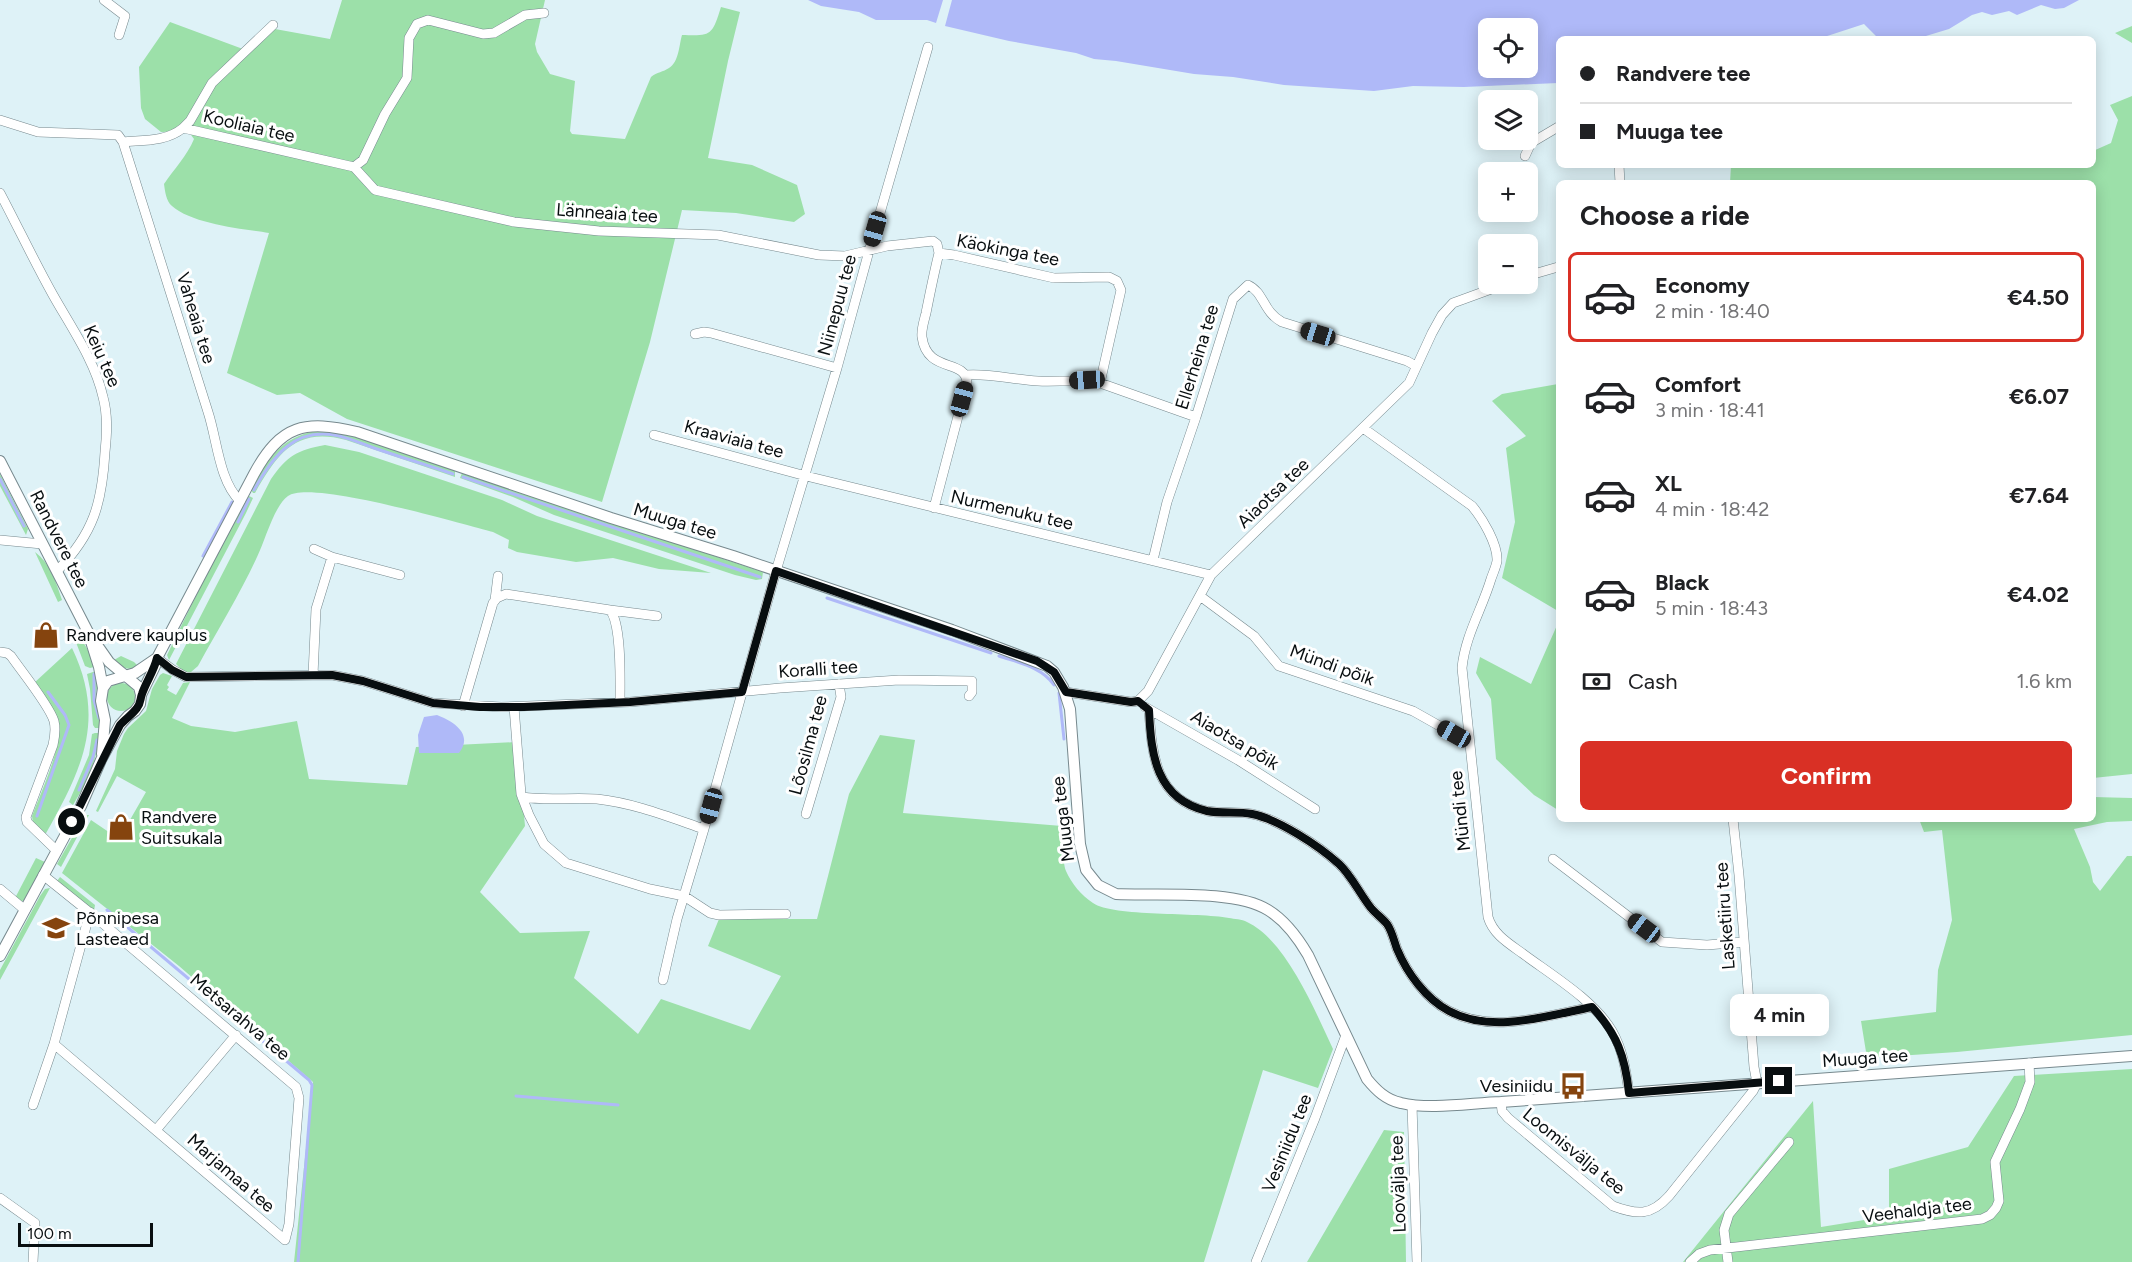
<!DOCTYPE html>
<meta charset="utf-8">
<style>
:root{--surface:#fff;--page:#f2f2f2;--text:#202124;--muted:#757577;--line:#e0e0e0;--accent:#d93025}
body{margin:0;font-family:Figtree,sans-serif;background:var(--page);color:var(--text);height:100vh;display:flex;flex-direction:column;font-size:22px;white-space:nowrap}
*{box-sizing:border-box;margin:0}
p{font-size:20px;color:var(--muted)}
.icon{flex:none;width:33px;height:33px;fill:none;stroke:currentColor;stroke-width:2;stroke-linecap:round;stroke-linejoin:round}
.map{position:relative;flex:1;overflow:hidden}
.side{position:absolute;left:1556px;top:180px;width:540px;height:642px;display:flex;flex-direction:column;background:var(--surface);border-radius:9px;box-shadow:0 3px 15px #0003}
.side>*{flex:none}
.banner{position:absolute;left:1556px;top:36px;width:540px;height:132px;border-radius:9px;box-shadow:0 3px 15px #0003;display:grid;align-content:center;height:132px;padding:0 24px;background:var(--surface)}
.buttons{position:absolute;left:1478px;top:18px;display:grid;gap:12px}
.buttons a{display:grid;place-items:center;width:60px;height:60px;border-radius:9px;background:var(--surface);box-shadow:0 3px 15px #0003;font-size:30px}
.scale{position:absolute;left:18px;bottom:15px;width:135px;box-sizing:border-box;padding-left:6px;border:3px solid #080e10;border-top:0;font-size:16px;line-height:21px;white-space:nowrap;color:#080e10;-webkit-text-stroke:4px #fff;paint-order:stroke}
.end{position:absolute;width:27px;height:27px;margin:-14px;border:8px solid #080e10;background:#fff;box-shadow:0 0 0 3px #fff}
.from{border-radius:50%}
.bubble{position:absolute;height:42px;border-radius:9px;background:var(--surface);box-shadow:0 3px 15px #0003;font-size:20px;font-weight:700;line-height:42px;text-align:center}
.car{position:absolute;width:18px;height:36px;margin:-18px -9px;border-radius:8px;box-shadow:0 0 4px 2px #0007;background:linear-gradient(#222 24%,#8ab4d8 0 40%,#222 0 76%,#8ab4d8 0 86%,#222 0)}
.banner b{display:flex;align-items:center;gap:21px;height:57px;font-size:22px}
.banner b+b{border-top:2px solid var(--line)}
.banner i{width:15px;height:15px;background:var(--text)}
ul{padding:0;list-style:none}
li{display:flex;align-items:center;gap:18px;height:90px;margin:0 12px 9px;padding:0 12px;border:3px solid transparent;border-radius:9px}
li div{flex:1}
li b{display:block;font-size:22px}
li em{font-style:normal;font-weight:700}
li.on{border-color:var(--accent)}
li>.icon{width:54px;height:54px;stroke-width:1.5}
h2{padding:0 24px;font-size:27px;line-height:72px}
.pay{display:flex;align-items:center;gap:15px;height:66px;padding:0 24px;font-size:22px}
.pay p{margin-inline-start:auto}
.button{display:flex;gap:12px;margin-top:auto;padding:12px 24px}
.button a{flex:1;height:69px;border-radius:9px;background:var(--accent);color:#fff;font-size:24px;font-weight:700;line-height:69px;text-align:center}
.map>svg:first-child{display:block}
.green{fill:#9ce0a9}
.water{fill:#afb9f8;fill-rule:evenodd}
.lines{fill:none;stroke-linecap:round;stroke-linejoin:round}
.stream{stroke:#afb9f8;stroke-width:3}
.minor-casing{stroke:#77898e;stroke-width:10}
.tertiary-casing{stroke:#77898e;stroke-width:12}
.minor{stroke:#fff;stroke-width:9}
.tertiary{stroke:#fff;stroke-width:10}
.route{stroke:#080e10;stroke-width:8}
.labels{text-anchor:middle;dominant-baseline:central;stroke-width:6;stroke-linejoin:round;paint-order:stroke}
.street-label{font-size:18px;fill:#080e10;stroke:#fff}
.poi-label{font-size:18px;fill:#080e10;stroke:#fff;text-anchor:start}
</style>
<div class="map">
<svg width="2132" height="1262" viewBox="0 0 2132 1262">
<rect width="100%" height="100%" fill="#def2f7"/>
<path class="green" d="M342,0H545L535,44L537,52L550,74L575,81L570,131L572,134L625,139L651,77C657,72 663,72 669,68C679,62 679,45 682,35C711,36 712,36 721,7L740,12L728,61L708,158L752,165L797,185L805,214L794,222L736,213L682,210L650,342L602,502L347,419L300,393L277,395L227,373L269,233C243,229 192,224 172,206C166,201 165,191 164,184C174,169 187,156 194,139L188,131L161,132L145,119L141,108L139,67L170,22L251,52L275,29L330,39Z
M2132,26V43L2115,33Z
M2132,96V774L2093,778L2092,183H1730L1731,165H2092L2093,151L2111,143L2118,120L2110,105Z
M1558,384V611L1502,578L1515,522L1506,448L1526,436L1492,401L1502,394Z
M316,431C360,432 413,456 455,470V477L346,440C296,427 278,453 255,493H253L251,490C266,461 281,437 316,431Z
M325,445L359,452L502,500L537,516L711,573L659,569L613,558L576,562L517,552L508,548L509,540L493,532C461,524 310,479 288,496C274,506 265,541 257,557C240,594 218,629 198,666L191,672H184L176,664L271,479C287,456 297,450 325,445Z
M462,473L763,572L762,579L756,580L735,575L554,515L513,497L460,478Z
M0,474L28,529L26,535L0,486Z
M249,496L253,498L246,513L169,660L167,655L214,559Z
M35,552C50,563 56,582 62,600L58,602Z
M1558,623V810L1534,795L1496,759L1491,699L1476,673L1480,657L1531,684Z
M79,635L89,652L94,667L90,668L85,666L74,637Z
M72,648C107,721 81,771 45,835L33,823L32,816C40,795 61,749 59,727C58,712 42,695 34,683Z
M121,656L134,662L138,666C127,672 122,667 114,660Z
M96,671L98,683L95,698L101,728H95L93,725L90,689L87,674Z
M163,673L172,676L167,685L169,687L167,690L176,695L183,683L190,682L172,718L191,726L235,732L297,721L309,779L407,785L416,747L517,742L525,826L480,892L520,933L590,931L574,978L638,1034L661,999L750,1030L781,976L708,946L719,919H817L849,794L880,735L915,740L903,813L1062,826C1064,839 1062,861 1066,871C1071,883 1082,896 1093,903C1113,917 1198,912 1229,918C1234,919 1242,919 1247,922C1286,940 1315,1011 1333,1049L1318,1088L1263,1070L1204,1262H294L313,1082L179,966L62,873L91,820L119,839L146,792L117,776L98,812L96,811L115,769L117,751L124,734L128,728L146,711L152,689L160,675Z
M107 697a14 14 0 1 1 28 0a14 14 0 1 1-28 0Z
M95,733H100C98,758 86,784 73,805L69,802L89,755L92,734Z
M2093,797L2132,798V821L2107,822L2074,829L2090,867L2093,882L2100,891L2127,856H2132V1035L1957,1052L1867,1058L1861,1021L1936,1012L1938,970L1952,920L1942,830L1924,832L1919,819H2092Z
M85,815H89L61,867L57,864Z
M36,858L45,862L24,900L21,902L14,900Z
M60,877L95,905L94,911L57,881Z
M50,888L44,899L0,980V970L40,896L45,889Z
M2132,1069V1262H1683L1813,1101L1821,1227L1889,1216V1169L1968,1147L2014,1076Z
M1384,1130L1404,1132L1406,1262H1307Z"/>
<path class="water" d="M808,0H943L936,23L927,20H876L859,12L821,6Z
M952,0H2079L2064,8L2055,9L2041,5L2017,15L2009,11L1992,15L1982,12L1972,15L1949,29L1916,39L1878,38L1864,24L1818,39H1558V83L1464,87L1413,86L1374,91L1284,85L1233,77L1194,74L1116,61L1094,59L1076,53L1009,41L945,26ZM1488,28H1527V68H1488Z
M437,715C453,721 474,734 459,753H419L418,735L424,717Z"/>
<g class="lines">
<path class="stream" d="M463,477L760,577
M0,479L24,526
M254,490C273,456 295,426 339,436C351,439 363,444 374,448C400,457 427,465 453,474
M238,522L249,499
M203,556L232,502
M827,598L991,653
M999,656C1019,663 1042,667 1054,685
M94,674V700L99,718
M1059,693L1064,739
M79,790L93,757L97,740
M37,816L69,725L65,715L48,692
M107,910L309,1080L312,1085L298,1262
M516,1096L618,1105"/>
<defs>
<path id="minor" d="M104,0L125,16L119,35
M0,120L38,132L118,135L123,142C143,140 166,142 183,128L354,167
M183,128L190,121L212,83L273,25
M123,142C151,232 180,322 208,412C217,439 219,481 240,501
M1525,156L1531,143L1558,127
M1619,165L1620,183
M354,167L375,190L514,222L599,231L718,235L819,255L845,256L887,246L933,241L937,244L939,253L954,255L1054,278L1109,277L1117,281L1121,290L1100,383
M354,167L363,160L385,114L407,78L409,38L417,24L428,20L483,34L494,33L525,15L544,13
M0,193C18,227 34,261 53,295C71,327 95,361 103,397C108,415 107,433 105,452C102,503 94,533 57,571
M1527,276L1558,267
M695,334L704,332L711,333L837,368
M966,375C990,373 1014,380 1038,381C1058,382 1079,379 1100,383L1196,417
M1363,428L1472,506C1482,518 1498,544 1497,561C1496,567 1493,573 1491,579C1482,609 1465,636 1462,668L1488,917C1493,934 1508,943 1522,953C1550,974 1594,1000 1612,1031C1623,1050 1626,1071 1629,1093
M654,435L806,476L1211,575
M934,508L967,382C965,358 927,374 922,337C921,330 924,321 926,313C930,293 934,273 939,253
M0,540L42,544
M314,549L332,557L400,575
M1153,560L1167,502L1196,417L1233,299L1248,285C1264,292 1263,312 1282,322L1407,361L1416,366
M1200,596L1254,636L1279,666L1413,711L1468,742
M495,600L498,576
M610,610L657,616
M0,652L7,653L11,656C22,672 49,705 54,721C56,729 55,736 53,745L26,817L27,822L57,851
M157,658L173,670L186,677L332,675L363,681L433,703L501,707L630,702L780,688L899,680L972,681V692L969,696
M313,675L316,609L332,557
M1066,692L1131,702L1138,701L1148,691L1211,575L1409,383L1432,333L1442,315L1453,303L1505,284
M463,706L493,603L497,598L506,594L610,610C622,624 620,682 620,702
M514,707L521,794L529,815L544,844L566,863L650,889L684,896L710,913L719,915L786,914
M1145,707L1238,760L1315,809
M1149,710C1152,755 1155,799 1207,811C1222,814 1238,811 1252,814C1278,819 1319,846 1339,864C1351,875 1360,894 1371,908C1376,914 1382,918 1387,924C1392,931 1394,941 1397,949C1407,973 1426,999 1449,1011C1492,1034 1546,1016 1592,1007
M522,797C547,801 572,797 597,799C634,803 669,817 704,829
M806,814L841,697L839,684
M1553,859L1662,942L1707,945L1743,942
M43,875L94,916L296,1087L299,1098L289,1224L285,1240L54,1044
M0,889L25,910
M663,980L677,919L704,829L776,571L837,368L869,251L928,47
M1501,1102L1502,1111L1508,1118L1613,1206C1637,1215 1651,1216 1669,1196L1753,1091L1757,1083L1754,1067L1739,875L1733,819
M33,1105L54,1044L90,912
M1412,1105L1417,1262
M156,1130L236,1035
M0,1198L35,1223L33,1262
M1256,1262L1315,1118L1346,1035
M1690,1262L1699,1254L1710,1250L1982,1219L1990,1215L1996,1208L1999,1201L1995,1162L2020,1109L2030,1082L2029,1063
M1728,1262L1724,1230L1729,1214L1789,1142"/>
<path id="tertiary" d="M0,461L88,632L99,667L103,688L101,701L105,720L102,754
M103,688L108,681L135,673L157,658
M141,695L155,666L157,658L254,474C281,424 305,420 357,432L611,518L733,556L952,630L1047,666L1054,672L1063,687L1070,709L1080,844L1086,870L1098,885L1116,894C1157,896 1235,889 1268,910C1286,921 1298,938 1308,955L1367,1079C1376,1090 1386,1100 1401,1103C1430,1110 1471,1103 1501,1102L2132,1056
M0,956L81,806L101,760L120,725L128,716L135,711L140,704L141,695L139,687L109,662L88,632"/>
</defs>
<use href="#minor" class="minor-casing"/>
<use href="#tertiary" class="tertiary-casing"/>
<use href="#minor" class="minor"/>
<use href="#tertiary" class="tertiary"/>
</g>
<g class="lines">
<path class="route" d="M72,822L120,725C125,719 133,714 137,708C141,703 140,699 142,694C146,682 154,671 157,658L172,670L186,677L332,675L363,681L433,703L480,707H524L630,702L742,692L776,571L1037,661L1054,672L1066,692L1131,702L1138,701L1149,710C1151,755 1156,799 1207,811C1222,814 1238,811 1252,814C1278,819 1319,846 1339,864C1351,875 1360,894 1371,908C1376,914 1382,918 1387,924C1392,931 1394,941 1397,949C1407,973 1426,999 1449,1011C1492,1034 1546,1016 1592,1007C1617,1034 1625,1056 1629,1093L1779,1081"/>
</g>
<defs>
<symbol id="shop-bare" viewBox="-9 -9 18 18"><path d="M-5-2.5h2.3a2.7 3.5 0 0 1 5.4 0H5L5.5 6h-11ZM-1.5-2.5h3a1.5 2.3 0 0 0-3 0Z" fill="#85440e" stroke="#fff" stroke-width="2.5" paint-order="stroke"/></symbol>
<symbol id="school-bare" viewBox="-9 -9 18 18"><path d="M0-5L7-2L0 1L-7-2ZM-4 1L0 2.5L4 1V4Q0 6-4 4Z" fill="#85440e" stroke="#fff" stroke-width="2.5" paint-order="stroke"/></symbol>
<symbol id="bus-bare" viewBox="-9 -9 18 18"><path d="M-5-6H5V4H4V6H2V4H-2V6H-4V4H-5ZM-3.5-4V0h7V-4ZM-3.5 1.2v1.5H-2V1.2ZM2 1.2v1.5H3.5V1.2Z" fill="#85440e" stroke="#fff" stroke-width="2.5" paint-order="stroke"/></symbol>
</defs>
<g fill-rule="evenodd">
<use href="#shop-bare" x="27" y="616" width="38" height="38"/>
<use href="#shop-bare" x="102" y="808" width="38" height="38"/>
<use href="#school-bare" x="37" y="909" width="38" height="38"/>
<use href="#bus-bare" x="1554" y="1067" width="38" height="38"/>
</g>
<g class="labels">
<g class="street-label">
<text transform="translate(249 126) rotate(13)">Kooliaia tee</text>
<text transform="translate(607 213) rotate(4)">Länneaia tee</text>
<text transform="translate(1008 250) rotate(11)">Käokinga tee</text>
<text transform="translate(837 305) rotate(-75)">Niinepuu tee</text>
<text transform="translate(196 318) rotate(73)">Vaheaia tee</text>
<text transform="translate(102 356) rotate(66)">Keiu tee</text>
<text transform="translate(1197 357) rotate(-73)">Ellerheina tee</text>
<text transform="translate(734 439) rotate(15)">Kraaviaia tee</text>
<text transform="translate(1273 493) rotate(-44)">Aiaotsa tee</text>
<text transform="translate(1012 510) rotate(13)">Nurmenuku tee</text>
<text transform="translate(675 521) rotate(17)">Muuga tee</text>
<text transform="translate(59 539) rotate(63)">Randvere tee</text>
<text transform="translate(1332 665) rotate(20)">Mündi põik</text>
<text transform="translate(818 669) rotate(-4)">Koralli tee</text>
<text transform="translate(1235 740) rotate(31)">Aiaotsa põik</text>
<text transform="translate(808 745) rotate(-75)">Lõosilma tee</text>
<text transform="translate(1460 811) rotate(-96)">Mündi tee</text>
<text transform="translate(1063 819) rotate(-97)">Muuga tee</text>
<text transform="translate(1725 916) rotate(-94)">Lasketiiru tee</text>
<text transform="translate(240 1017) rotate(40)">Metsarahva tee</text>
<text transform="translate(1865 1058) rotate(-4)">Muuga tee</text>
<text transform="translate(1287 1143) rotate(-68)">Vesiniidu tee</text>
<text transform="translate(1574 1151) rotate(39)">Loomisvälja tee</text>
<text transform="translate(231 1173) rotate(41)">Marjamaa tee</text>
<text transform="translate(1398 1184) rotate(-92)">Loovälja tee</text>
<text transform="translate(1917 1210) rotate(-7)">Veehaldja tee</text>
</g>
<g class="poi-label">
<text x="66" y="635">Randvere kauplus</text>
<text x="141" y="817">Randvere<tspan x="141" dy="21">Suitsukala</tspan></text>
<text x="76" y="918">Põnnipesa<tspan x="76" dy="21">Lasteaed</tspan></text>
<text x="1553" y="1086" text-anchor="end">Vesiniidu</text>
</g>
</g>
</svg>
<div class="buttons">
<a><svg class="icon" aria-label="locate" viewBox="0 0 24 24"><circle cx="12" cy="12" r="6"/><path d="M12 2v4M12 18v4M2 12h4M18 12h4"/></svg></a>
<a><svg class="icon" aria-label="layers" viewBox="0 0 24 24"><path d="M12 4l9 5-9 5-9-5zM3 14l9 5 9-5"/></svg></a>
<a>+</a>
<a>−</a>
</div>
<div class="scale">100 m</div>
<i class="end from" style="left:72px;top:822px"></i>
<i class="end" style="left:1779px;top:1081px"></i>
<div class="bubble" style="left:1730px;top:994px;width:99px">4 min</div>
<i class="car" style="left:875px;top:229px;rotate:196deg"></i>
<i class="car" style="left:1318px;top:334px;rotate:287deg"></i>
<i class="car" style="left:1087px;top:380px;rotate:267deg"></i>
<i class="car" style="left:962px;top:399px;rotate:15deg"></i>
<i class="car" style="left:1454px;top:734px;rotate:299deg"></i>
<i class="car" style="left:711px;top:806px;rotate:195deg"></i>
<i class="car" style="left:1644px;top:928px;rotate:307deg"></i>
<div class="banner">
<b><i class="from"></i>Randvere tee</b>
<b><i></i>Muuga tee</b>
</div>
<section class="side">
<h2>Choose a ride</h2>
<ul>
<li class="on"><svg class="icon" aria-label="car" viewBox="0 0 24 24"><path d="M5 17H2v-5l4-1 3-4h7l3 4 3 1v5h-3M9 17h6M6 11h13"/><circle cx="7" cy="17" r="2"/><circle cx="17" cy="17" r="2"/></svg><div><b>Economy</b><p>2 min · 18:40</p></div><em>€4.50</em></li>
<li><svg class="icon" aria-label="car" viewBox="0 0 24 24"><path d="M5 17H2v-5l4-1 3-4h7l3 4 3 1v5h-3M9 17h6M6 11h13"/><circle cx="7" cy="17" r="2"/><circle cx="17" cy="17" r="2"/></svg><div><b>Comfort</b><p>3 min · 18:41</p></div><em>€6.07</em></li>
<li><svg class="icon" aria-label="car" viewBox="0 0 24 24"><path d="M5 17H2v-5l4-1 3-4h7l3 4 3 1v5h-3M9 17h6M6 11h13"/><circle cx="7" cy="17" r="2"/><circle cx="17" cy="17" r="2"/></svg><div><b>XL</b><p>4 min · 18:42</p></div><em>€7.64</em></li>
<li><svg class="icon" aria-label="car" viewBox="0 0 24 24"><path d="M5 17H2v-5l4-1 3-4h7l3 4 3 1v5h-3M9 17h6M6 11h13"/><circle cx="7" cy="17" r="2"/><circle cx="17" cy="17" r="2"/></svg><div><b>Black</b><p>5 min · 18:43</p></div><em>€4.02</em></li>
</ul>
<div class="pay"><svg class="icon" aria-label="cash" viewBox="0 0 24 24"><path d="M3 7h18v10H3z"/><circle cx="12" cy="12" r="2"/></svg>Cash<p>1.6 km</p></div>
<div class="button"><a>Confirm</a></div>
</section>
</div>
